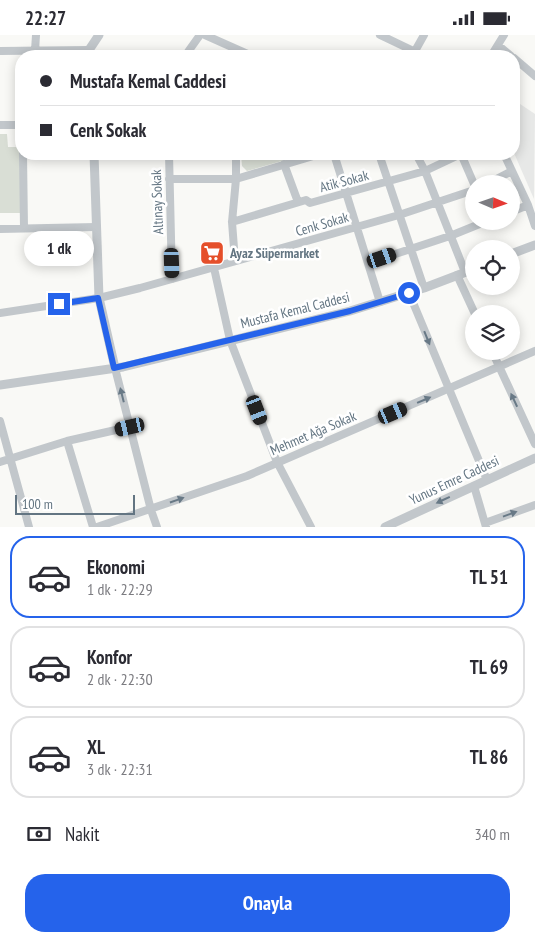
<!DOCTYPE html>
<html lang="tr">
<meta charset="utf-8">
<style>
:root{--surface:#fff;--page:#f7f7f7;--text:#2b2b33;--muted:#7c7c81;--line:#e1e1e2;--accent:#2563eb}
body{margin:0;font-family:"PT Sans Narrow",sans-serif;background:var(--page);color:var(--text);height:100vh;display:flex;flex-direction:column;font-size:19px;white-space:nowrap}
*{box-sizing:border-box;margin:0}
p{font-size:16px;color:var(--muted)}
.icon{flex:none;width:28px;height:28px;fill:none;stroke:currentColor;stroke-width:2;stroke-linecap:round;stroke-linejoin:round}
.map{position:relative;height:492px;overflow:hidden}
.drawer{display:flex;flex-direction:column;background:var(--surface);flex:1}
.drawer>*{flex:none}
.top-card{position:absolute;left:15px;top:15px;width:505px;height:110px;border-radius:20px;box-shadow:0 2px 12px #0003;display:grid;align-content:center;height:110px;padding:0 25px;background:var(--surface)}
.needle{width:32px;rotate:92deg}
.controls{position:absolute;left:465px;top:140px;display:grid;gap:10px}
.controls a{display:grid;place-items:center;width:55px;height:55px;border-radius:50%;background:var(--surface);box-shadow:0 2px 12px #0003;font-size:25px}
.scale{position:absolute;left:15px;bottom:12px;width:120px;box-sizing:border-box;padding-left:5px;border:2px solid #637582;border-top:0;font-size:14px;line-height:18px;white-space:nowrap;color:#637582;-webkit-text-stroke:4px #fff;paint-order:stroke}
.end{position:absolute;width:22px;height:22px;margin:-11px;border:6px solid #2563eb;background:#fff;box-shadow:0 0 0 2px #fff}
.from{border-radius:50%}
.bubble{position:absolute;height:35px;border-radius:18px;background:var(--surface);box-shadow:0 2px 12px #0003;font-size:16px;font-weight:700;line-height:35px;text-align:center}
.car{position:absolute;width:15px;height:30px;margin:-15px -8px;border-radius:6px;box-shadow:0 0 4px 1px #0007;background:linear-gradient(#222 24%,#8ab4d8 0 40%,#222 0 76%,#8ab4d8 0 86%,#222 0)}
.top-card b{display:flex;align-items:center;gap:18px;height:48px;font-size:19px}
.top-card b+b{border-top:1px solid var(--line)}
.top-card i{width:12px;height:12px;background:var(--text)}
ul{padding:9px 0 0;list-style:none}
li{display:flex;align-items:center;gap:15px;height:82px;margin:0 10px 8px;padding:0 15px;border:2px solid var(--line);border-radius:20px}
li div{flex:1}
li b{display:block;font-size:19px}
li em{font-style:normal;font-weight:700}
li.selected{border-color:var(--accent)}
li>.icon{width:45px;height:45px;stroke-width:1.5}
.pay{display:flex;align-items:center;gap:12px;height:55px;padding:0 25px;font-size:19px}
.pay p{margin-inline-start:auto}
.button{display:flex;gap:10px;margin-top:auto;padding:10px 25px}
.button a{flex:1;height:58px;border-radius:20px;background:var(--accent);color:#fff;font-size:20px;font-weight:700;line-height:58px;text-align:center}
.status{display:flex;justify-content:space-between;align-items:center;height:35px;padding:0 25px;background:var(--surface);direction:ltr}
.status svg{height:14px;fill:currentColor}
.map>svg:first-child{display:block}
.built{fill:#e7e8e7}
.green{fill:#d9ded5}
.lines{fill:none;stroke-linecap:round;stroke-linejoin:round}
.minor{stroke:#c2c7cb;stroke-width:8}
.tertiary{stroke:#c2c7cb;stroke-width:9}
.oneway{fill:#687986}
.route{stroke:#2563eb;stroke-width:6}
.labels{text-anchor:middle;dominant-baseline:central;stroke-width:5;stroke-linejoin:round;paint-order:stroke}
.street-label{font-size:14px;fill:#637582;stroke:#fff}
.poi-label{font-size:14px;font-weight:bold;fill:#637582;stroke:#fff;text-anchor:start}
</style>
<div class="status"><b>22:27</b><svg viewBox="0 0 49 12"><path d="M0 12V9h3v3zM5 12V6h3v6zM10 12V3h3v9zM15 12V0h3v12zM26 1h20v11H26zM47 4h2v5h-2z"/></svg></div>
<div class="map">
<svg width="535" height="492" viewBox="0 0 535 492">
<rect width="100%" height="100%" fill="#f9f9f6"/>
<path class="built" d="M514,65L535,79L534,164L514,118Z"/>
<path class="green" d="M0,99H7L8,112H21L22,178H0Z
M241,119H306L247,136L242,131Z"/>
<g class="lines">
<path class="minor" d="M205,0L252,21
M380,0L424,21
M498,10L511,21
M0,16L89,15
M35,16L36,0
M415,16L424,0
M185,21L200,0
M491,21L504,0
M514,23L535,41
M0,90H21
M23,119L24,193
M169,119L172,244
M334,119L380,267
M379,119L424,253
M416,119L425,136L465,237
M461,119L474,149
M504,119L528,170L535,191
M284,129L298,167
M169,144H236L320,119
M487,149L512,136
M511,177L528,170
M232,187L306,165L310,168L425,136L461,119
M0,194L96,192
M235,226L232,187L236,144V119
M368,228L450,201L487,186
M214,233L230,305L277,427L311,492
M457,240L475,279
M409,258L487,445
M0,278L99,263L140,253L399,180L474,155
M492,316L535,409
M115,333L151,475L157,492
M0,386L29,492
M67,406L93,492
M0,427L67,406L129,392
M474,451L486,492
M485,488L535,470
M97,492L247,441L535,316"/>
<path class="tertiary" d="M90,21L89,15L99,0
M94,119L99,263L115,333
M511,219L535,210
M0,350L123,332L193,315L350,276L424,253L474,234
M385,492L535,423"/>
</g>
<defs><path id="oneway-solid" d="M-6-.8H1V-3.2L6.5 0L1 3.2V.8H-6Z" transform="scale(1.25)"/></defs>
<g class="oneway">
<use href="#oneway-solid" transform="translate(427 303) rotate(68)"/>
<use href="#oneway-solid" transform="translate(122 360) rotate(-104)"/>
<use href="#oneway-solid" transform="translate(424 365) rotate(-23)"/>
<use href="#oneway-solid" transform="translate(514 365) rotate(-115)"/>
<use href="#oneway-solid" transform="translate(177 465) rotate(-19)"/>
<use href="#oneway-solid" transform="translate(443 465) rotate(155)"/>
<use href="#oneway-solid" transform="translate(510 479) rotate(-20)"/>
</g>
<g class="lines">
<path class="route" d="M59,269L98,263L114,333L350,276L409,258"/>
</g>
<defs>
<symbol id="supermarket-square" viewBox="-11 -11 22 22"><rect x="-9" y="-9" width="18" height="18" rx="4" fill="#e54f2a" stroke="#fff"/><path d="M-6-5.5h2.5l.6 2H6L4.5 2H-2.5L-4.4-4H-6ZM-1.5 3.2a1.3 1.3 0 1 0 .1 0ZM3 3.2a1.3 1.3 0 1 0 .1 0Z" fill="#fff"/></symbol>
</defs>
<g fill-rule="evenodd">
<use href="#supermarket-square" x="198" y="204" width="28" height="28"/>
</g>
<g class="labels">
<g class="street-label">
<text transform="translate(344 146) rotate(-15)">Atik Sokak</text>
<text transform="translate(157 167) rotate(-92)">Altınay Sokak</text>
<text transform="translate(322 189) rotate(-16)">Cenk Sokak</text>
<text transform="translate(295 275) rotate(-14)">Mustafa Kemal Caddesi</text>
<text transform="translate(313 398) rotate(-23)">Mehmet Ağa Sokak</text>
<text transform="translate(454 445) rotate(-25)">Yunus Emre Caddesi</text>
</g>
<g class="poi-label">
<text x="230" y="218">Ayaz Süpermarket</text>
</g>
</g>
</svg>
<div class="controls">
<a><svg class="needle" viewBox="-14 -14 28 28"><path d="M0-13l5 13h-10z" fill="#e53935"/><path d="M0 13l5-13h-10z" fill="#7c7c81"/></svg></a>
<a><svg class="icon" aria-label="locate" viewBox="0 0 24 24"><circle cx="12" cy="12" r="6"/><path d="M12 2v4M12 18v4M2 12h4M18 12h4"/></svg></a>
<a><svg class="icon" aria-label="layers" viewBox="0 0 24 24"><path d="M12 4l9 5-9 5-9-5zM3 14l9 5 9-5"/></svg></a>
</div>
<div class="scale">100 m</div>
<i class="end from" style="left:409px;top:258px"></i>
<i class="end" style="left:59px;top:269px"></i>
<div class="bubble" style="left:24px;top:196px;width:70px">1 dk</div>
<i class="car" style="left:382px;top:223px;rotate:71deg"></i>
<i class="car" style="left:172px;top:228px;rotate:178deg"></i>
<i class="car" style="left:257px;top:375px;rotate:159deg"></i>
<i class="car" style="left:393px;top:378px;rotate:67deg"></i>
<i class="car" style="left:130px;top:392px;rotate:257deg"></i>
<div class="top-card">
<b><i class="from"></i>Mustafa Kemal Caddesi</b>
<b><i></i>Cenk Sokak</b>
</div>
</div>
<section class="drawer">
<ul>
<li class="selected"><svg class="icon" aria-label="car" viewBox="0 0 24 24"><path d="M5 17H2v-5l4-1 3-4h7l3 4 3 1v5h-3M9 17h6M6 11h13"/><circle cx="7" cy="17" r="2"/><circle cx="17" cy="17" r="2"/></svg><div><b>Ekonomi</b><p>1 dk · 22:29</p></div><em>TL 51</em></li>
<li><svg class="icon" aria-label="car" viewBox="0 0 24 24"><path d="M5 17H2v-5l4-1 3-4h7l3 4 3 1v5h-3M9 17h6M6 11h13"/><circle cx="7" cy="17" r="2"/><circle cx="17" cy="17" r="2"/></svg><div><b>Konfor</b><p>2 dk · 22:30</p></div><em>TL 69</em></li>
<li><svg class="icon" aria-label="car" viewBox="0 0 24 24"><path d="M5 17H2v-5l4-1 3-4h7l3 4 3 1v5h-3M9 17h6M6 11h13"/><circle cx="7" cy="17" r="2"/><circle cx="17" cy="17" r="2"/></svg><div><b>XL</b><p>3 dk · 22:31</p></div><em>TL 86</em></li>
</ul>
<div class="pay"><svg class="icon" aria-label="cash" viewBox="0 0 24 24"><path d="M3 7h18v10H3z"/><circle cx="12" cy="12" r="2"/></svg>Nakit<p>340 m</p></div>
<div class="button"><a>Onayla</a></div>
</section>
